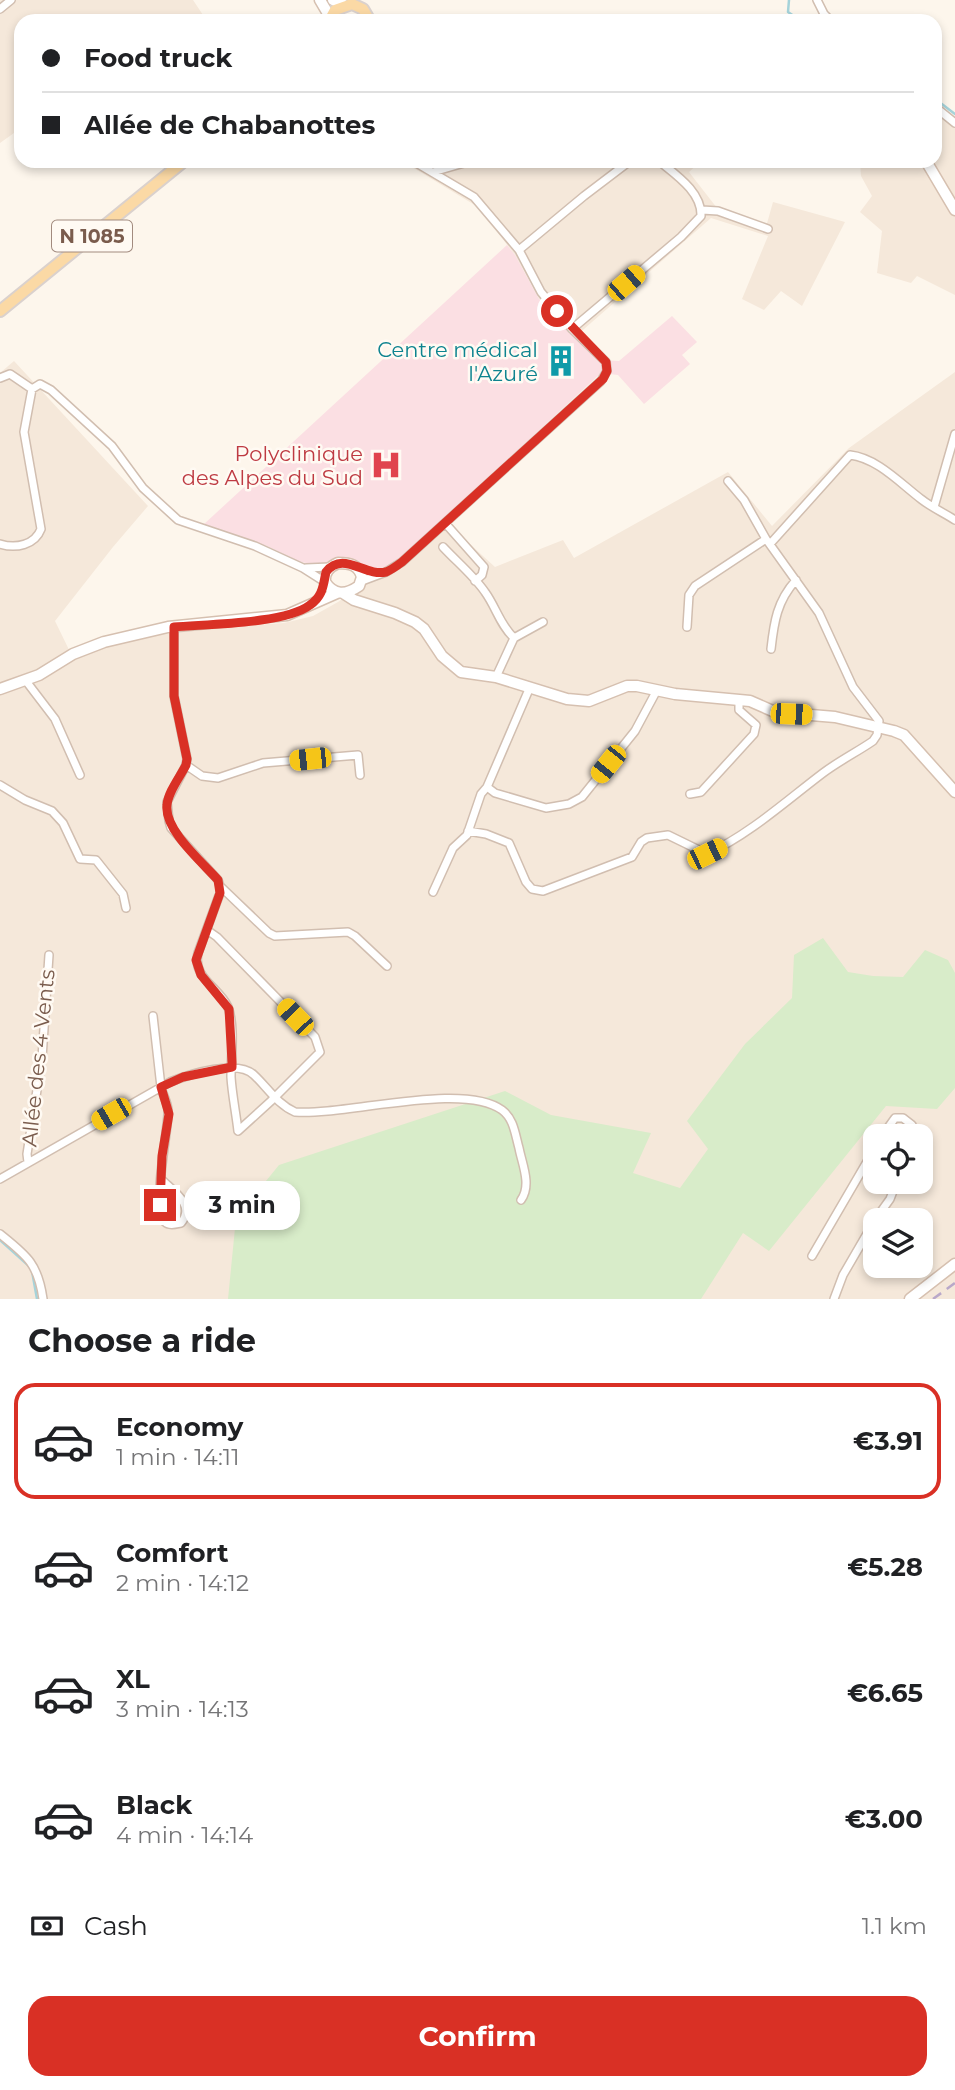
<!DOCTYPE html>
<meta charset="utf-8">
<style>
:root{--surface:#fff;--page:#f2f2f2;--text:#202124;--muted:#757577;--line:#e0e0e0;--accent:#d93025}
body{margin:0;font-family:Montserrat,sans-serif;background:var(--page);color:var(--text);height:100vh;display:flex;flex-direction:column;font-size:26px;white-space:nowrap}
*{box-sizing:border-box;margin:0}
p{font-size:23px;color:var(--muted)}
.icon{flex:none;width:38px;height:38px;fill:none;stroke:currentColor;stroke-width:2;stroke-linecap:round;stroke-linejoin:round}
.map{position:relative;height:1299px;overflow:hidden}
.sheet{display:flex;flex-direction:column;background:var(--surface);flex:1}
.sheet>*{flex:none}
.guide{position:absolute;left:14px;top:14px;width:928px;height:154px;border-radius:21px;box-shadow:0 4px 10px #0003;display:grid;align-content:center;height:154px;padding:0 28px;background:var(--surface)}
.fabs{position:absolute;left:863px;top:1124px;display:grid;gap:14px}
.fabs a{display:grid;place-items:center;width:70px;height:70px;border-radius:14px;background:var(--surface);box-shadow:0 4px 10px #0003;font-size:35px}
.end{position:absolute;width:32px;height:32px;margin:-16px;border:9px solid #d93025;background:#fff;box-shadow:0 0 0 4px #fff}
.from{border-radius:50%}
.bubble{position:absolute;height:49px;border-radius:21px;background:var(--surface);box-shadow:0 4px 10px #0003;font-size:23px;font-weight:700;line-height:49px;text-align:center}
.car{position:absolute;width:21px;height:42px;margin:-21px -10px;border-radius:9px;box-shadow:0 0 5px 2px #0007;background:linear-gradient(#f5c518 24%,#345 0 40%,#f5c518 0 76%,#345 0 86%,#f5c518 0)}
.guide b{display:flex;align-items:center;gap:24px;height:66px;font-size:26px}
.guide b+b{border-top:2px solid var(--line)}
.guide i{width:18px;height:18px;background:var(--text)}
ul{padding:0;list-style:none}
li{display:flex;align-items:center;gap:21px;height:116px;margin:0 14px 10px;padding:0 14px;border:4px solid transparent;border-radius:21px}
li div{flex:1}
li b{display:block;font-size:26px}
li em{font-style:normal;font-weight:700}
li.selected{border-color:var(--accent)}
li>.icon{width:63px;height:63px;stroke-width:1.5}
h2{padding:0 28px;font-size:32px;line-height:84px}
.pay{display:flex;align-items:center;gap:18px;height:77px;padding:0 28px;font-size:26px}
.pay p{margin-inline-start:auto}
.cta{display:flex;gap:14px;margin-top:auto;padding:14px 28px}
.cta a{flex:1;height:80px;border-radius:21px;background:var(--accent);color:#fff;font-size:28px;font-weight:700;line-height:80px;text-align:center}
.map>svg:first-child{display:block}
.residential{fill:#f5e8da;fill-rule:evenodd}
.medical{fill:#fbdfe3}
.green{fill:#d8ecc9}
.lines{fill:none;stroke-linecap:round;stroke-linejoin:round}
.stream{stroke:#a5d3da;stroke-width:2.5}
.street-casing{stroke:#d1beb0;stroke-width:10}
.secondary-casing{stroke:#d6c0b0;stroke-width:13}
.primary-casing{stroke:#dad1cd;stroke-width:14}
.street{stroke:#fff;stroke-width:7}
.secondary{stroke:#fff;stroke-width:10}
.primary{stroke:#fbd9a5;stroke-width:10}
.rail{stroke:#b9a8c9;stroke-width:2.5;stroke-dasharray:10 7;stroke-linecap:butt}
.route{stroke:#d93025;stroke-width:9}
.labels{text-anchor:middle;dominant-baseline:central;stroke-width:5;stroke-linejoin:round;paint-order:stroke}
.shield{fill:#fffaf3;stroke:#a28b7f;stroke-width:2}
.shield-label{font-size:19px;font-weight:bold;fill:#7a5c4d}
.culture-label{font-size:21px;fill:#0d838f;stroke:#fffaf3;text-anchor:end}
.health-label{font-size:21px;fill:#be3a42;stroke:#fffaf3;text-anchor:end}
.street-label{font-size:21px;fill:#7a5c4d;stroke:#fffaf3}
</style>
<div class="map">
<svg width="955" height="1299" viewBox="0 0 955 1299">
<rect width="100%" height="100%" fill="#fdf6ec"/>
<path class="residential" d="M0,0H193L207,21H21V128L0,143Z
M935,103L955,121V295L917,276L911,283L877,273L882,231L860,212L872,196L861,176L860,161H934Z
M402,161H701L689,172L717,208L766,227L773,202L845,222L802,306L781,291L764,310L742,299L768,236L711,218L576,336L539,299L515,255L478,207Z
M14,361L148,506L113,547L55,621L73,658L133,638L225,627L284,623L313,616L338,602L449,525L495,567L563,540L574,558L728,472L772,526L849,448L955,372V1299H0V373ZM875,1136H920V1181H875ZM875,1220H920V1265H875Z"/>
<path class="medical" d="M507,245L515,255L539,299L600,360L619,361L672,316L697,342L682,355L690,364L644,404L618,375L601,373L399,560L382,569L366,567L351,560L337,559L326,564L313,565L298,561L267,546L203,525Z"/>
<path class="green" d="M823,938L848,972L873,976L903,977L925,950L948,960L955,973V1088L937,1109L886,1106L769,1251L743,1233L701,1299H228L236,1218L279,1165L505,1091L551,1115L651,1133L633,1173L680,1188L708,1149L687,1121L745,1044L792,998L794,955Z"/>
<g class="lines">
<path class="stream" d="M789,0L788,12L801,21
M934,98L955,114
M0,1240L29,1266
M32,1271L37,1299"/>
<defs>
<path id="street" d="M817,0L824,14L831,21
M0,9L11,0
M934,106L955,123
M433,172L471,161
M702,210L718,211L768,229
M519,250L584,196L630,161
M572,329L681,237L701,216C702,192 676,175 659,161
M0,378L10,374L32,389
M934,507L955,434
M445,523L484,567L482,575L475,581
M0,544C16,549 35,545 41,529L24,432L32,389L40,384L51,390L112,446L143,488L178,520L255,546L303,568L325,582
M770,544L850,455C877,458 900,483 921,499C931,507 944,513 955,520
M443,547C457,562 474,576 485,592C496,607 500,625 514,638
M306,568L330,567
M362,581L386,572L402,562L601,381L607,371L606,362L572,329L541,292L519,250L474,197L413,161
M174,627V696L187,759L186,765L167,802L169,821L171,828L218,880L220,886L269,933L275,936L348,932L355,936L387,966
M687,627L689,595L695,586L766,539
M771,649C774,622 777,601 796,580
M496,677L514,638L543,622
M26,681L55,719L80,775
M186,765L202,776L218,778L263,763L358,755L360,775
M0,785L25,800L52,811L63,823L80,859L96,860L123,894L126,908
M487,787L495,793L546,808L569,804L582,797L635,731L657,690
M690,794L701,792L754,734L756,725L739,710V699
M468,831L486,834L509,843L526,882L532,889L543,891L632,857L641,842L647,838L668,835L707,854C750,834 786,801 823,773C839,761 857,752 873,741L877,735L879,721L853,687L819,613L766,539L744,500L728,481
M433,892L453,848L467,835L481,794L487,787L530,687
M207,930L217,937L315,1037L320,1052L271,1101L238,1131C236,1113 232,1094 231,1077C231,1057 235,1026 228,1007C219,987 192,978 198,953L220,893V886
M153,1016L161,1087C163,1096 169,1104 168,1113C168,1132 151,1211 165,1222C169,1226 176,1224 181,1223C196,1205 173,1191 161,1179
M882,1136L895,1118H903L912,1125L909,1136
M28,1162L27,1154L42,1058L49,955
M0,1179L170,1082C190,1074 238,1059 254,1075C268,1088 277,1104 295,1112C345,1116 463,1081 502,1110C514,1119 515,1134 519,1148C522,1164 532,1185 521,1200
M875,1220L890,1199L897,1181
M0,1234C26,1255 38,1263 43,1299
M812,1256L875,1148
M834,1299L843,1275L875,1220"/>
<path id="secondary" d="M320,0L330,17
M333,0L344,5
M926,161L955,210
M338,563C350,563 359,565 362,577L359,586C346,595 334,596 325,582C324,572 329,567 338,563Z
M343,593L354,600L395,613L415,622L424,629L442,656L461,672L496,677L567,699L589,701L627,686H637L675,694L750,701L775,712L835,717L894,731L904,735L955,792
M0,689L39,675L73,654L104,642L168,627L287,615L337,593
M910,1299L955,1264"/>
<path id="primary" d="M329,21L335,10L352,4L363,9L370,21
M0,311L184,161"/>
</defs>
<use href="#street" class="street-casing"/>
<use href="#secondary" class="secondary-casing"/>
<use href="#primary" class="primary-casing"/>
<use href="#street" class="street"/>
<use href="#secondary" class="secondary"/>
<use href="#primary" class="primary"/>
<path class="rail" d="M933,1299L955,1283"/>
</g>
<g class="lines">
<path class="route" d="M160,1205L162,1156L169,1114L161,1087L183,1077L232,1067V1062L229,1009L201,975L196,960L220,893L218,880C202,862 164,830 167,805C168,792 180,777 186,765L187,759L174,696V627C207,624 285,624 310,605C323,596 323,586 326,572C343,550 365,577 386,572C391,570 398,565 402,562L603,379L607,371L606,362L557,311"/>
</g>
<defs>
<symbol id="building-bare" viewBox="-9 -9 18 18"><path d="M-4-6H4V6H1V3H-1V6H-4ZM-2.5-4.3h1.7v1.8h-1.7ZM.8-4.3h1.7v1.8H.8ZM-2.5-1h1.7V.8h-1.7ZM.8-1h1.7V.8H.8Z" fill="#0f9aa8" stroke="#fffaf3" stroke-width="2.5" paint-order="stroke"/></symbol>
<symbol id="hospital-bare" viewBox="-9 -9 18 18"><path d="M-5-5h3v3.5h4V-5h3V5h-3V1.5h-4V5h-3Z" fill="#e0444e" stroke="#fffaf3" stroke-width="2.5" paint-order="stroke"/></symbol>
</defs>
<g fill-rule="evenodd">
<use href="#building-bare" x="539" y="339" width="44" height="44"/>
<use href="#hospital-bare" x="364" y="443" width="44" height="44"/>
</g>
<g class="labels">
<rect class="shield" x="52" y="220.5" width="80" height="31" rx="5"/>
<g class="shield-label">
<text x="92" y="236">N 1085</text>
</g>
<g class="culture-label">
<text x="538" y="349">Centre médical<tspan x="538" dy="24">l'Azuré</tspan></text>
</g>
<g class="health-label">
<text x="363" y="453">Polyclinique<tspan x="363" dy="24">des Alpes du Sud</tspan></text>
</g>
<g class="street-label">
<text transform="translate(38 1058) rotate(-84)">Allée des 4 Vents</text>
</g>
</g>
</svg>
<div class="fabs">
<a><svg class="icon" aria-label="locate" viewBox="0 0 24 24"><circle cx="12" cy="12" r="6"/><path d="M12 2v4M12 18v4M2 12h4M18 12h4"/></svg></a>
<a><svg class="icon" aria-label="layers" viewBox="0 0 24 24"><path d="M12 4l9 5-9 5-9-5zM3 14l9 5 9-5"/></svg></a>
</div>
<i class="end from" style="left:557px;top:311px"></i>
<i class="end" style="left:160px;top:1205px"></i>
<div class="bubble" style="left:184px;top:1181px;width:116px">3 min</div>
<i class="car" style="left:626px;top:283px;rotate:49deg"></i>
<i class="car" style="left:791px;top:714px;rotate:92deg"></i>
<i class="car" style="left:310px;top:759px;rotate:264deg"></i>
<i class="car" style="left:608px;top:764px;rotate:219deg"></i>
<i class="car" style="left:707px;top:854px;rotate:64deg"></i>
<i class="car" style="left:295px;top:1017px;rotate:316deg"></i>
<i class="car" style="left:111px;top:1114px;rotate:240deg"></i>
<div class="guide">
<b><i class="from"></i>Food truck</b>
<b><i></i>Allée de Chabanottes</b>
</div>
</div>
<section class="sheet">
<h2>Choose a ride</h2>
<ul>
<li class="selected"><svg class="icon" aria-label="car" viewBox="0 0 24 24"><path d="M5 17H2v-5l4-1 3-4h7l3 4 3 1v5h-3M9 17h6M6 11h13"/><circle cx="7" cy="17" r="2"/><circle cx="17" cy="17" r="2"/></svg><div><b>Economy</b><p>1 min · 14:11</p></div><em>€3.91</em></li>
<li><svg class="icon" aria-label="car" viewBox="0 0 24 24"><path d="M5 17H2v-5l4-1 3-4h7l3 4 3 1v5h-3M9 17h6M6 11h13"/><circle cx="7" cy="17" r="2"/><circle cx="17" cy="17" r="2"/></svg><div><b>Comfort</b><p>2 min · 14:12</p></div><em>€5.28</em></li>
<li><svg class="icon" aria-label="car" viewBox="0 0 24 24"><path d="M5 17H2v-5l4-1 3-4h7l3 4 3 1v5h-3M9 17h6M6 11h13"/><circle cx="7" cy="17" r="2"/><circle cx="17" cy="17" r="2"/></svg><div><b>XL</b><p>3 min · 14:13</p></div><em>€6.65</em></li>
<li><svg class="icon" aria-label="car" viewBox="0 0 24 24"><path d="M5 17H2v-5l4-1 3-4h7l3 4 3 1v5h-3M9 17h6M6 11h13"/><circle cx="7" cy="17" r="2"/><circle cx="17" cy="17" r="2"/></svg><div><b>Black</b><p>4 min · 14:14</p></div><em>€3.00</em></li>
</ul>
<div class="pay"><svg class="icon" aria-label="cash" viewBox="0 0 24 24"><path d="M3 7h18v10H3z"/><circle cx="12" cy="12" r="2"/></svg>Cash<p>1.1 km</p></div>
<div class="cta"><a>Confirm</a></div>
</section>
